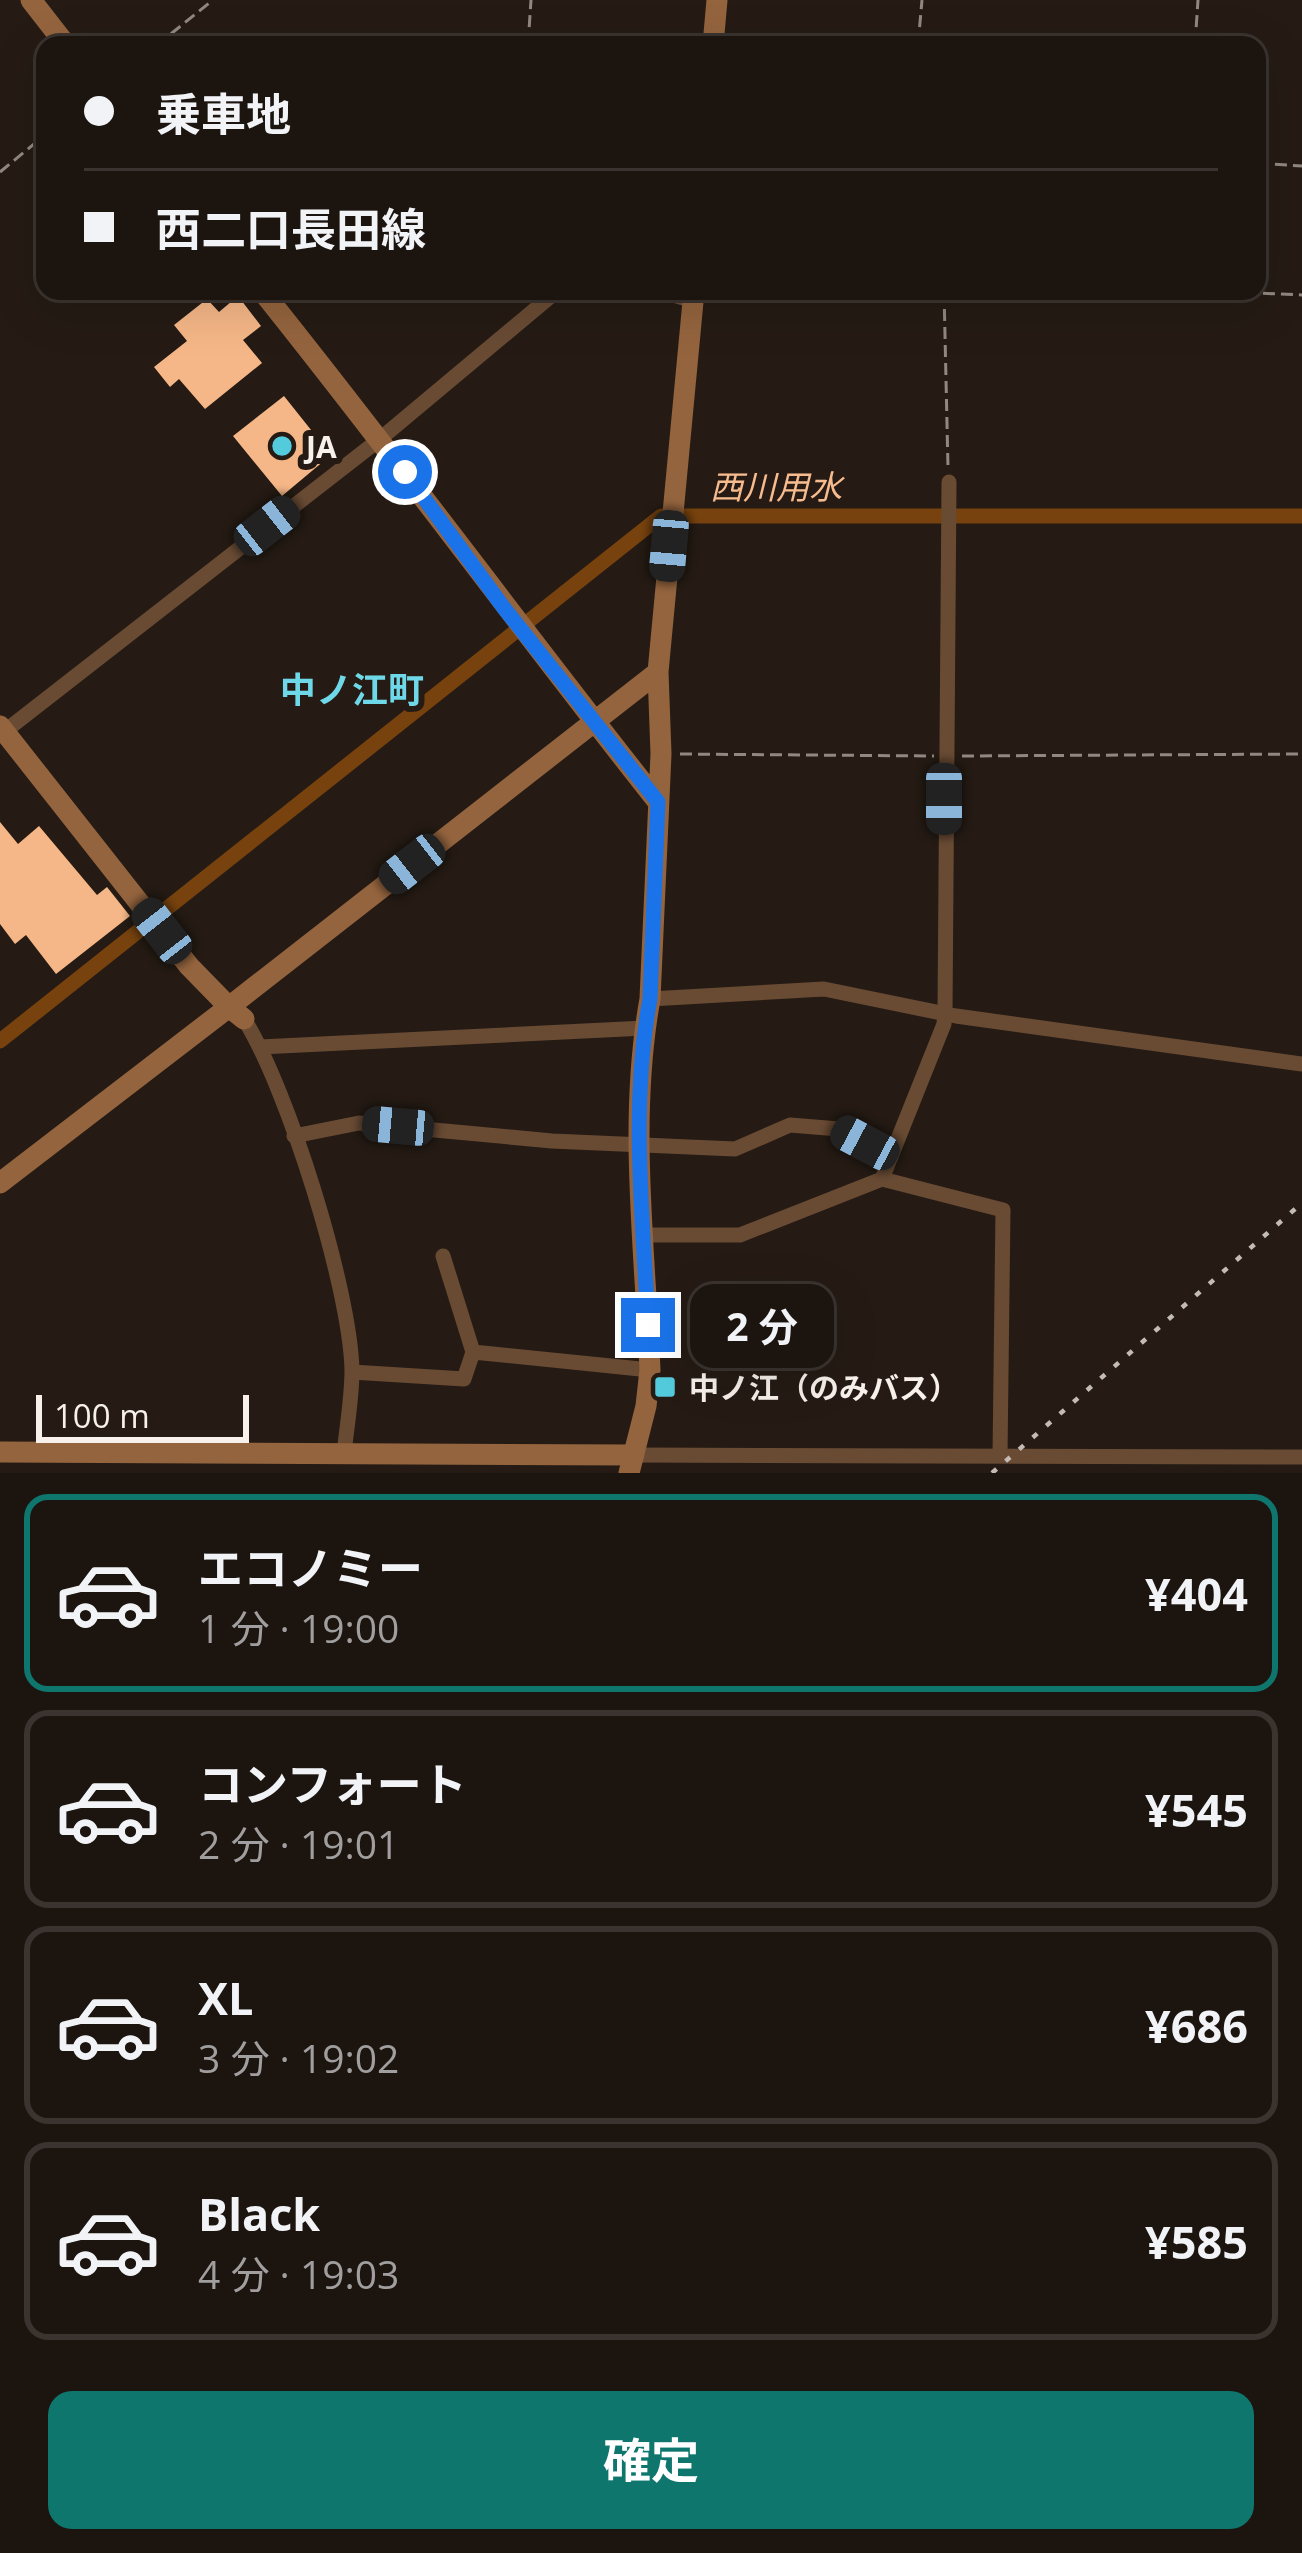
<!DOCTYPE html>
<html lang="ja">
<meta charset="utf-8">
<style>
:root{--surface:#1c140f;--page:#251d18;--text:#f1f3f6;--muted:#a09e9e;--line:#3a332f;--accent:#0f766e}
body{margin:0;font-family:"Open Sans","Noto Sans JP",sans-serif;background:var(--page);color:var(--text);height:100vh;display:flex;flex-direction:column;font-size:45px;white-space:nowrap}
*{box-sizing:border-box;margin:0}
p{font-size:39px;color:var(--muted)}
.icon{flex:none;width:66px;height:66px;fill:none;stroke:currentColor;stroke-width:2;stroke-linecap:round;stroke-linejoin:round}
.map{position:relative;height:1473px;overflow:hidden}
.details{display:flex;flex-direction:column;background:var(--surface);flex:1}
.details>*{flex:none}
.top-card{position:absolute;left:36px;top:36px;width:1230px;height:264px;border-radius:24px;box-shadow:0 12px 48px #0002,0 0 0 3px var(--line);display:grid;align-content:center;height:264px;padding:0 48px;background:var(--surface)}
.scale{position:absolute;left:36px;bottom:30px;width:213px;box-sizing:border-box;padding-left:12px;border:6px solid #f7f0eb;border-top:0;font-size:33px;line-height:42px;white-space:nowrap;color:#f7f0eb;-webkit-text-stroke:9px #251b14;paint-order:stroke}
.end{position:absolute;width:54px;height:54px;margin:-27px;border:15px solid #1a73e8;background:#fff;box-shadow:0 0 0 6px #fff}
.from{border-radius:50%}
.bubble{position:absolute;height:84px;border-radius:24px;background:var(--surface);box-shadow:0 12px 48px #0002,0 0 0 3px var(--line);font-size:39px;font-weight:700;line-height:84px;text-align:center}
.car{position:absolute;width:36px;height:72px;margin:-36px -18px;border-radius:15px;box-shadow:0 0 9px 3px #0007;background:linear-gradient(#222 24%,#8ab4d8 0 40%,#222 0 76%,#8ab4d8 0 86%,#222 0)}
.top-card b{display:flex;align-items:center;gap:42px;height:114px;font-size:45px}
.top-card b+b{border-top:3px solid var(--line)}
.top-card i{width:30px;height:30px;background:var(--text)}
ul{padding:21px 0 0;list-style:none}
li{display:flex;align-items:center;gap:36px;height:198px;margin:0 24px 18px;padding:0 24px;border:6px solid var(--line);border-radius:24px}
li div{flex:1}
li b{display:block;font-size:45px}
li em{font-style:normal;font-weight:700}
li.selected{border-color:var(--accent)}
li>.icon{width:108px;height:108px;stroke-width:1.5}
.primary-button{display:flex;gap:24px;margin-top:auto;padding:24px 48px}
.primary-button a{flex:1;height:138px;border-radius:24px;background:var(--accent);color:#fff;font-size:48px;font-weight:700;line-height:138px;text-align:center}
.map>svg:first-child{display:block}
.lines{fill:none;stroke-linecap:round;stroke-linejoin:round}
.canal{stroke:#77420e;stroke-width:15}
.building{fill:#f5b787}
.path{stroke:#918882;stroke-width:3;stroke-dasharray:12 6;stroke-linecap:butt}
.street{stroke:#694b34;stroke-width:15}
.secondary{stroke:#94643e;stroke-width:21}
.rail{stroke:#c3bbb6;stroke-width:4.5;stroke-dasharray:6 12;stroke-linecap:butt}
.route{stroke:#1a73e8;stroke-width:15}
.poi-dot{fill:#53cbdc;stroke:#251b14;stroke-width:4.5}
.labels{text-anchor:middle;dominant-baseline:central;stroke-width:12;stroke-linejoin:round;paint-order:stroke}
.poi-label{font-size:30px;font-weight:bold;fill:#f7f0eb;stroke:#251b14;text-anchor:start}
.water-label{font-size:33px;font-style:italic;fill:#f6bb8e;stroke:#251b14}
.quarter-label{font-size:36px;font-weight:bold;fill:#6fd8e8;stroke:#251b14}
</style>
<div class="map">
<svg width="1302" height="1473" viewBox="0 0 1302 1473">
<rect width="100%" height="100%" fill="#251b14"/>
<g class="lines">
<path class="canal" d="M0,1041L661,516H1302"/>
</g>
<path class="building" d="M238,296L261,326L243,340L262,363L205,409L179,379L170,387L154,367L187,341L174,325L207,299L219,312Z
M284,396L331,455L282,496L233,436Z
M0,822L18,844L39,826L97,895L107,887L130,916L56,974L26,935L15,944L0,924Z"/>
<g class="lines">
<path class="path" d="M157,45L213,0
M528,45L531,0
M918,45L922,0
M1195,45L1198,0
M1257,163L1302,166
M0,172L45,135
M944,291L948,468
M1209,291L1302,295
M714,298L772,291
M680,754L934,756
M962,756L1302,754"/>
<path class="street" d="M661,291L693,301
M949,482L945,1012L944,1024L882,1179L1003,1210L1000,1456
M0,735L380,439L557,291
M650,999L824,989L956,1016L1302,1064
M244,1019C288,1089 350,1288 352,1370C352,1397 347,1426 344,1453
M260,1047L645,1028
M294,1136L359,1123L552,1141L735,1149L790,1125L839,1129L891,1157
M644,1235H740L882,1179
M443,1256L473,1352
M352,1372L464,1379L473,1352L650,1370
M634,1455L1302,1457"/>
<path class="secondary" d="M31,0L66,45
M713,45L717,0
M262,291C397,459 524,633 658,802
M0,726L189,966L229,1007L658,672
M0,1183L229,1007L244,1019
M0,1452L634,1455
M629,1473L646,1406L650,1370C645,1247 628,1120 650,999L661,754L658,672L694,291"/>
<path class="rail" d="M992,1473L1302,1203"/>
</g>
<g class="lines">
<path class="route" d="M405,472L504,608L658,802L650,999C630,1106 643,1217 648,1325"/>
</g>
<g class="poi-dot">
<circle cx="282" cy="446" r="12"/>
<rect x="653" y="1375" width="24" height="24" rx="6"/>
</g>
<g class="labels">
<g class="poi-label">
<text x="306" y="446">JA</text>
<text x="689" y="1387">中ノ江（のみバス）</text>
</g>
<g class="water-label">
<text x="776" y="486">西川用水</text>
</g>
<g class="quarter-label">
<text x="352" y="689">中ノ江町</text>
</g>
</g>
</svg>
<div class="scale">100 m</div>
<i class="end from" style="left:405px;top:472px"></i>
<i class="end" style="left:648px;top:1325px"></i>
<div class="bubble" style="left:690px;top:1284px;width:144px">2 分</div>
<i class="car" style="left:267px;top:526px;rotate:52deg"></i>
<i class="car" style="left:669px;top:546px;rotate:185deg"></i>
<i class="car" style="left:944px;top:799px;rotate:180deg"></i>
<i class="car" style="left:412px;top:864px;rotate:232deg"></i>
<i class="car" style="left:162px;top:931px;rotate:322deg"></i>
<i class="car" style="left:398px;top:1126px;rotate:275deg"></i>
<i class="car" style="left:865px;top:1143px;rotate:298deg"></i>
<div class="top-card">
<b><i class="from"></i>乗車地</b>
<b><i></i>西二口長田線</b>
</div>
</div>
<section class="details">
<ul>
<li class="selected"><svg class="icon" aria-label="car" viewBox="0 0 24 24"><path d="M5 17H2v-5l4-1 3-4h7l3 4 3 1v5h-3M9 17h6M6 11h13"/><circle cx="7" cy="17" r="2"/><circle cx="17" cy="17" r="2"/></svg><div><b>エコノミー</b><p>1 分 · 19:00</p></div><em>¥404</em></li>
<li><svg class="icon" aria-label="car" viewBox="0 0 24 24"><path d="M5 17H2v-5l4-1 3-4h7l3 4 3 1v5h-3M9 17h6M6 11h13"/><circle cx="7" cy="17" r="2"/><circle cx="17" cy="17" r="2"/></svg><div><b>コンフォート</b><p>2 分 · 19:01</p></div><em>¥545</em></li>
<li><svg class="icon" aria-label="car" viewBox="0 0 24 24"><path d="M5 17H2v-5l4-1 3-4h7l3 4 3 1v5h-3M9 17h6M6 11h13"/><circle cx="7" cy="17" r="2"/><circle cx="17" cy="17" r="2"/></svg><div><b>XL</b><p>3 分 · 19:02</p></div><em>¥686</em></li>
<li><svg class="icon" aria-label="car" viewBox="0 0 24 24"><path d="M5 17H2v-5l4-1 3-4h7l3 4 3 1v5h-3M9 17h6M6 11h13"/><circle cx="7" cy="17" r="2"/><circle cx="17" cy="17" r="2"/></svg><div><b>Black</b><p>4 分 · 19:03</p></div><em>¥585</em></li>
</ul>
<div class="primary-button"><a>確定</a></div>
</section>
